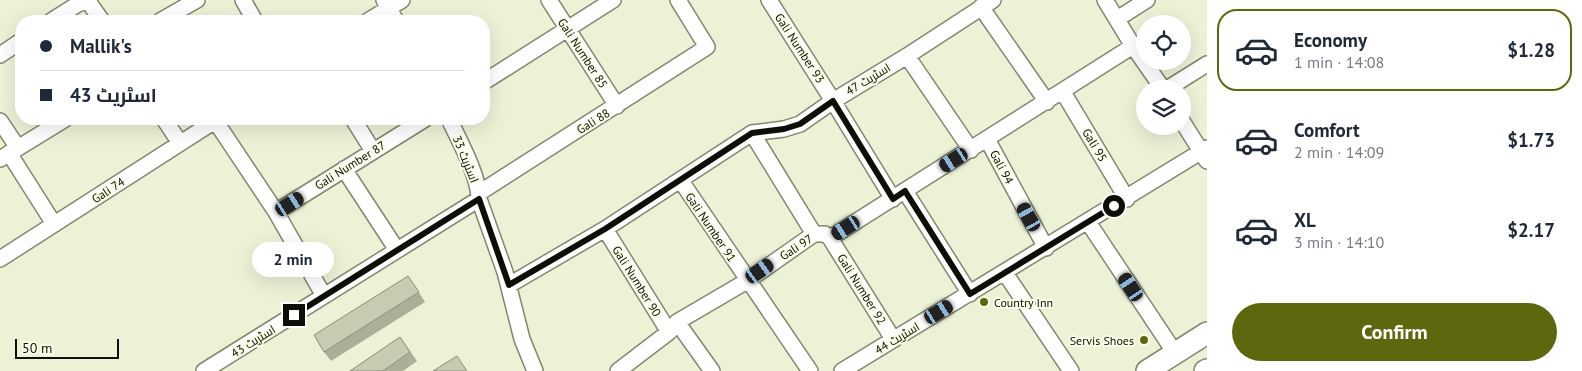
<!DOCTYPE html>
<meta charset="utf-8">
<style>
:root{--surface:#fff;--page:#f2f2f3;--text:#1f2937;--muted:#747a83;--line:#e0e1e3;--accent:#5d680e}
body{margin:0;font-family:"PT Sans",Cairo,sans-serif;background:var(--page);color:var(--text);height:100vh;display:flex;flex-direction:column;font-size:19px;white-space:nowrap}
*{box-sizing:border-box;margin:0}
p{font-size:16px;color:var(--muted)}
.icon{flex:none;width:28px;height:28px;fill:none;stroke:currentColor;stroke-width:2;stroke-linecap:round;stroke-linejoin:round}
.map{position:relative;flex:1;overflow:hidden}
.panel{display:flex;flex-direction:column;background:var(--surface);width:375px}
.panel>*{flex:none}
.hud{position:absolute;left:15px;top:15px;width:475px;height:110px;border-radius:20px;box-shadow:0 5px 20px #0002;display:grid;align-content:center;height:110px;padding:0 25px;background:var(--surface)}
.tools{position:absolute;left:1136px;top:15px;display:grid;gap:10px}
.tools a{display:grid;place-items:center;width:55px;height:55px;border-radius:50%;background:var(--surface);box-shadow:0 5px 20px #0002;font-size:25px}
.scale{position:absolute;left:15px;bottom:12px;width:104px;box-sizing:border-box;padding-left:5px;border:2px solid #0d0f06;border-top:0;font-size:14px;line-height:18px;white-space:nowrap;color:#0d0f06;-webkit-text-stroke:4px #faffe8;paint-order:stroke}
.end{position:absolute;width:22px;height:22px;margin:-11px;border:6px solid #0d0f06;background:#fff;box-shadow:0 0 0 2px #fff}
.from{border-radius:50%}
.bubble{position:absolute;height:35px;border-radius:18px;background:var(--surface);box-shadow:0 5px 20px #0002;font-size:16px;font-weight:800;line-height:35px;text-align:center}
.car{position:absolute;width:15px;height:30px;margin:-15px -8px;border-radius:6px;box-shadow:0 0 4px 1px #0007;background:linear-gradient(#222 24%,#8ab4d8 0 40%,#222 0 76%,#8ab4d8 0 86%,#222 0)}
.hud b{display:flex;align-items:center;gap:18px;height:48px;font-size:19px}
.hud b+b{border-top:1px solid var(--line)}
.hud i{width:12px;height:12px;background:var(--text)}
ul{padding:9px 0 0;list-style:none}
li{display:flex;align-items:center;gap:15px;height:82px;margin:0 10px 8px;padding:0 15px;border:2px solid transparent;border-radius:20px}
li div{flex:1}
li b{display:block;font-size:19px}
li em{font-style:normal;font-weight:800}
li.current{border-color:var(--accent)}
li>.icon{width:45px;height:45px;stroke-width:1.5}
.action{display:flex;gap:10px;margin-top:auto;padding:10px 25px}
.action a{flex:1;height:58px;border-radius:30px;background:var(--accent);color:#fff;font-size:20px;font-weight:800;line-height:58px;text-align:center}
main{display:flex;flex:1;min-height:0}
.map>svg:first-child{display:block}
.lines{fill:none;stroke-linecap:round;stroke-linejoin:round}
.minor-casing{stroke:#82876e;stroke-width:18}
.secondary-casing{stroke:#82876e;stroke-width:24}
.minor{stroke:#fff;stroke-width:15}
.secondary{stroke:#fff;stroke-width:21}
.wall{fill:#aaaf98}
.building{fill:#c6ccb1;stroke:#8b8f7c}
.route{stroke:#0d0f06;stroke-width:6}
.poi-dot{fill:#5d680e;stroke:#faffe8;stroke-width:2}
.labels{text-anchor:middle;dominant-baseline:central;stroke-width:4;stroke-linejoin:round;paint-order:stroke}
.street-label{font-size:12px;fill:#0d0f06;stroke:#faffe8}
.poi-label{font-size:12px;fill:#0d0f06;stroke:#faffe8;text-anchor:start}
</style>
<main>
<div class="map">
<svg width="1207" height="371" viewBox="0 0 1207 371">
<rect width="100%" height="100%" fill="#ecf2d6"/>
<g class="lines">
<defs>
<path id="minor" d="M243,0L255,21
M384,0L396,21
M549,0L617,106
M769,0L833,101L893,199
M1105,0L1133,46L1163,89
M981,7L1047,102
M1117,19L1147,0
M51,21L78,4L88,1L102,21
M160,21L197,0
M368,21L402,0
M0,55L21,41
M907,56L971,150
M484,82L613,0
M1167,89L1207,64
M1063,92L1127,199
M164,119L180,143
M214,119L276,212L324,296
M353,119L373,151
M449,119C459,140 479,176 479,199L505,272L522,339L535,371
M0,121L18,148
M1182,121L1207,161
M752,133L814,234
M987,139L1046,248
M9,153L54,224
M0,159L65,119
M344,169L397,250
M681,181L810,371
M905,191L970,294
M479,193L707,47L678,0
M276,212L425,119
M1088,222L1175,353
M605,229L669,332
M830,238L893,339
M0,259L218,119
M1005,273L1071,371
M509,285L605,229L752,133L784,129L800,124L833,101L907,56L993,0
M677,322L712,371
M204,371L479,199
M618,371L669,332L677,322L747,281L814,234H825L830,238L1133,46
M842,371L1207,148"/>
<path id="secondary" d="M1147,371L1207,333
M1205,371L1207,370"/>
</defs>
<use href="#minor" class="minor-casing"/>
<use href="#secondary" class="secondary-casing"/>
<use href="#minor" class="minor"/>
<use href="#secondary" class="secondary"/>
</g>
<path class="wall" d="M408,276L425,302L331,361L324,352Z
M400,337L417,361L403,371H350Z"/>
<path class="building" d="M408,276L419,292L324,352L314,335Z
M400,337L410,352L383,371H350Z
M457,356L467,371H433Z"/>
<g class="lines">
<path class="route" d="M294,315L479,199L509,285L605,229L752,133L784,129L800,124L833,101L893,199L905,191L970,294L1114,206"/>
</g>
<g class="poi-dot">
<circle cx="984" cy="302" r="5"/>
<circle cx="1144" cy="340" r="5"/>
</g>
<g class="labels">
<g class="street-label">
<text transform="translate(800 48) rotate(57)">Gali Number 93</text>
<text transform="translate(583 53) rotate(57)">Gali Number 85</text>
<text transform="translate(868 79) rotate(-31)">اسٹریٹ 47</text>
<text transform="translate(593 121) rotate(-32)">Gali 88</text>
<text transform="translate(1095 145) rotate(59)">Gali 95</text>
<text transform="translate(466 159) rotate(68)">اسٹریٹ 33</text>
<text transform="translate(350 165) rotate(-32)">Gali Number 87</text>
<text transform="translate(1002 167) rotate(62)">Gali 94</text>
<text transform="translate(108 190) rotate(-33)">Gali 74</text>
<text transform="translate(711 227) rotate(56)">Gali Number 91</text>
<text transform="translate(796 247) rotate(-33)">Gali 97</text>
<text transform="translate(637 281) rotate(58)">Gali Number 90</text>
<text transform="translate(862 289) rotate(58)">Gali Number 92</text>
<text transform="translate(897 338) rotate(-31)">اسٹریٹ 44</text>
<text transform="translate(253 341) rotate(-32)">اسٹریٹ 43</text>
</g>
<g class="poi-label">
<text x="994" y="302">Country Inn</text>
<text x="1134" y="340" text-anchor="end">Servis Shoes</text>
</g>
</g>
</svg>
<div class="tools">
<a><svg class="icon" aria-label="locate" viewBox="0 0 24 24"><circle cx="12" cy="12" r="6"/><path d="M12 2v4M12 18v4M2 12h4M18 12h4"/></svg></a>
<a><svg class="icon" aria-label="layers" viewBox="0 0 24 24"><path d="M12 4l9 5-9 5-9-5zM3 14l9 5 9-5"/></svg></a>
</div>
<div class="scale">50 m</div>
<i class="end from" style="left:1114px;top:206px"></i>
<i class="end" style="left:294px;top:315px"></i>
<div class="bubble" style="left:252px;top:242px;width:82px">2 min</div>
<i class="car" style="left:954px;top:160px;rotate:238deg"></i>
<i class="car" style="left:290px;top:204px;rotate:58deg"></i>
<i class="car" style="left:1029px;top:217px;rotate:331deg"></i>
<i class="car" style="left:846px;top:228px;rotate:238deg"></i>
<i class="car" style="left:760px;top:271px;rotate:55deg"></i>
<i class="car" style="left:1131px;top:287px;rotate:326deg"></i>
<i class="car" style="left:939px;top:312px;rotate:59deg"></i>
<div class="hud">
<b><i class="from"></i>Mallik's</b>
<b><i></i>اسٹریٹ 43</b>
</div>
</div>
<section class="panel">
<ul>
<li class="current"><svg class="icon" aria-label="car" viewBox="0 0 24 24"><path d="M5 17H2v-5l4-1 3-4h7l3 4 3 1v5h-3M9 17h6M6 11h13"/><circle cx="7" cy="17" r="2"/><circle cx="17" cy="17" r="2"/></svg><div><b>Economy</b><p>1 min · 14:08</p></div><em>$1.28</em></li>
<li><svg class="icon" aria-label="car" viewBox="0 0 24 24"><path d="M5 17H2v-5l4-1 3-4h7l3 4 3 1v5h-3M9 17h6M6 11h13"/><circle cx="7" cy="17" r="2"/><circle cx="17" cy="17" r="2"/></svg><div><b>Comfort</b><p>2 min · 14:09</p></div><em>$1.73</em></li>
<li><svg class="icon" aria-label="car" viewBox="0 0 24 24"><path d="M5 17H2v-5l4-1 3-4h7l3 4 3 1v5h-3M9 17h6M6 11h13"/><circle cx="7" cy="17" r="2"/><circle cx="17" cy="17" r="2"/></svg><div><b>XL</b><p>3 min · 14:10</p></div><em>$2.17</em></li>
</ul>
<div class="action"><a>Confirm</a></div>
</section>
</main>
